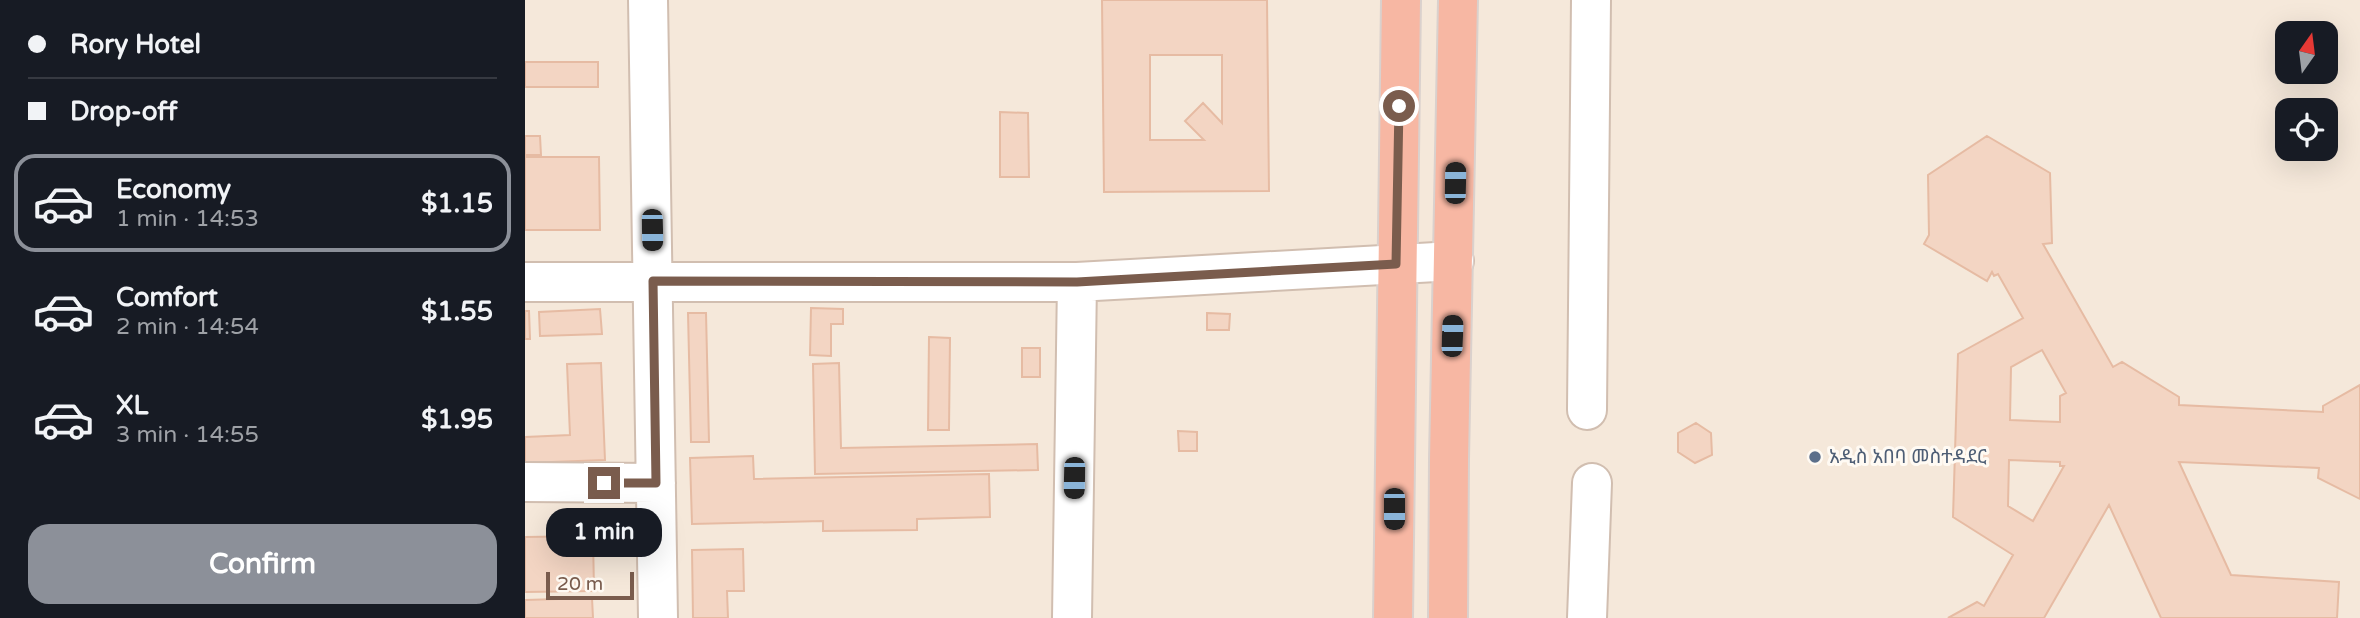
<!DOCTYPE html>
<meta charset="utf-8">
<style>
:root{--surface:#171b24;--page:#242831;--text:#f1f3f6;--muted:#9ea1a6;--line:#363941;--accent:#8c9099}
body{margin:0;font-family:"Varela Round","Noto Sans Ethiopic",sans-serif;background:var(--page);color:var(--text);height:100vh;display:flex;flex-direction:column;font-size:26px;white-space:nowrap}
*{box-sizing:border-box;margin:0}
p{font-size:23px;color:var(--muted)}
.icon{flex:none;width:38px;height:38px;fill:none;stroke:currentColor;stroke-width:2;stroke-linecap:round;stroke-linejoin:round}
.map{position:relative;flex:1;overflow:hidden}
.panel{display:flex;flex-direction:column;background:var(--surface);width:525px}
.panel>*{flex:none}
.banner{display:grid;align-content:center;height:154px;padding:0 28px;background:var(--surface)}
.needle{width:46px;rotate:14deg}
.fabs{position:absolute;left:1750px;top:21px;display:grid;gap:14px}
.fabs a{display:grid;place-items:center;width:63px;height:63px;border-radius:14px;background:var(--surface);box-shadow:0 7px 28px #0002;font-size:35px}
.scale{position:absolute;left:21px;bottom:18px;width:88px;box-sizing:border-box;padding-left:7px;border:4px solid #7a5c4d;border-top:0;font-size:19px;line-height:24px;white-space:nowrap;color:#7a5c4d;-webkit-text-stroke:5px #fffaf3;paint-order:stroke}
.end{position:absolute;width:32px;height:32px;margin:-16px;border:9px solid #7a5c4d;background:#fff;box-shadow:0 0 0 4px #fff}
.from{border-radius:50%}
.bubble{position:absolute;height:49px;border-radius:21px;background:var(--surface);box-shadow:0 7px 28px #0002;font-size:23px;font-weight:800;line-height:49px;text-align:center}
.car{position:absolute;width:21px;height:42px;margin:-21px -10px;border-radius:9px;box-shadow:0 0 5px 2px #0007;background:linear-gradient(#222 24%,#8ab4d8 0 40%,#222 0 76%,#8ab4d8 0 86%,#222 0)}
.banner b{display:flex;align-items:center;gap:24px;height:66px;font-size:26px}
.banner b+b{border-top:2px solid var(--line)}
.banner i{width:18px;height:18px;background:var(--text)}
ul{padding:0;list-style:none}
li{display:flex;align-items:center;gap:21px;height:98px;margin:0 14px 10px;padding:0 14px;border:4px solid transparent;border-radius:21px}
li div{flex:1}
li b{display:block;font-size:26px}
li em{font-style:normal;font-weight:800}
li.selected{border-color:var(--accent)}
li>.icon{width:63px;height:63px;stroke-width:1.5}
.action{display:flex;gap:14px;margin-top:auto;padding:14px 28px}
.action a{flex:1;height:80px;border-radius:21px;background:var(--accent);color:#fff;font-size:28px;font-weight:800;line-height:80px;text-align:center}
main{display:flex;flex:1;min-height:0}
.map>svg:first-child{display:block}
.residential{fill:#f5e8da;fill-rule:evenodd}
.building{fill:#f3d5c3;stroke:#e6bba3;stroke-width:2;fill-rule:evenodd}
.lines{fill:none;stroke-linecap:round;stroke-linejoin:round}
.minor-casing{stroke:#d1beb0;stroke-width:42}
.highway-casing{stroke:#dad1cd;stroke-width:42}
.minor{stroke:#fff;stroke-width:38}
.highway{stroke:#f7b7a3;stroke-width:38}
.route{stroke:#7a5c4d;stroke-width:9}
.service-dot{fill:#5c6f8a;stroke:#fffaf3;stroke-width:2.5}
.labels{text-anchor:middle;dominant-baseline:central;stroke-width:6;stroke-linejoin:round;paint-order:stroke}
.service-label{font-size:19px;fill:#4e5e75;stroke:#fffaf3;text-anchor:start}
</style>
<main>
<section class="panel">
<div class="banner">
<b><i class="from"></i>Rory Hotel</b>
<b><i></i>Drop-off</b>
</div>
<ul>
<li class="selected"><svg class="icon" aria-label="car" viewBox="0 0 24 24"><path d="M5 17H2v-5l4-1 3-4h7l3 4 3 1v5h-3M9 17h6M6 11h13"/><circle cx="7" cy="17" r="2"/><circle cx="17" cy="17" r="2"/></svg><div><b>Economy</b><p>1 min · 14:53</p></div><em>$1.15</em></li>
<li><svg class="icon" aria-label="car" viewBox="0 0 24 24"><path d="M5 17H2v-5l4-1 3-4h7l3 4 3 1v5h-3M9 17h6M6 11h13"/><circle cx="7" cy="17" r="2"/><circle cx="17" cy="17" r="2"/></svg><div><b>Comfort</b><p>2 min · 14:54</p></div><em>$1.55</em></li>
<li><svg class="icon" aria-label="car" viewBox="0 0 24 24"><path d="M5 17H2v-5l4-1 3-4h7l3 4 3 1v5h-3M9 17h6M6 11h13"/><circle cx="7" cy="17" r="2"/><circle cx="17" cy="17" r="2"/></svg><div><b>XL</b><p>3 min · 14:55</p></div><em>$1.95</em></li>
</ul>
<div class="action"><a>Confirm</a></div>
</section>
<div class="map">
<svg width="1835" height="618" viewBox="0 0 1835 618">
<rect width="100%" height="100%" fill="#fdf6ec"/>
<path class="residential" d="M0,0H1835V618H0ZM1762,33H1801V72H1762ZM1762,110H1801V149H1762Z"/>
<path class="building" d="M577,0H742L744,191L579,192ZM625,55H697V123L678,103L660,121L679,140H625Z
M0,62H73V87H0Z
M475,112L503,113L504,177H475Z
M0,136H15L16,155H0Z
M1462,136L1525,173L1527,243L1518,244L1588,367L1597,362L1654,397V405L1798,412V406L1835,385V499L1793,478L1794,468L1654,462L1706,575L1814,582L1812,618H1636L1584,505L1519,618H1423L1452,602L1459,606L1488,555L1428,517L1433,354L1498,318L1473,274L1469,276L1467,272L1462,281L1399,244L1404,235L1403,175ZM1517,350L1541,393L1535,396V422L1485,420L1486,367ZM1484,460L1535,462V466H1539L1508,521L1483,506Z
M0,157H74L75,230H0Z
M286,308L318,309V324H306V356L285,355Z
M75,309L77,334L15,336L14,312Z
M0,311H4L5,339H0Z
M163,313H181L184,442H166Z
M682,313L705,314L704,330H682Z
M404,337L425,338L424,430H403Z
M497,348H515V377H497Z
M76,363L80,460L0,463V437L45,435L42,364Z
M314,363L316,448L512,444L513,470L290,474L288,364Z
M1171,423L1186,433L1187,455L1170,463L1153,452V433Z
M653,431L672,432V451H654Z
M228,456L229,479L464,474L465,517L392,519V530L298,531V521L167,524L165,458Z
M68,536L69,591L0,592V537Z
M218,549L219,591H202L203,618H168L167,550Z
M67,598L68,618H0V600Z"/>
<g class="lines">
<defs>
<path id="minor" d="M123,0L133,618
M0,282H552L929,261
M1062,410L1066,0
M0,482L131,483
M547,618L552,282
M1062,618L1067,483"/>
<path id="highway" d="M868,618L876,0
M923,618L924,459L933,0"/>
</defs>
<use href="#minor" class="minor-casing"/>
<use href="#highway" class="highway-casing"/>
<use href="#minor" class="minor"/>
<use href="#highway" class="highway"/>
</g>
<g class="lines">
<path class="route" d="M79,483H131L128,281L552,282L871,264L874,106"/>
</g>
<circle class="service-dot" cx="1290" cy="457" r="7"/>
<g class="labels">
<g class="service-label">
<text x="1304" y="457">አዲስ አበባ መስተዳደር</text>
</g>
</g>
</svg>
<div class="fabs">
<a><svg class="needle" viewBox="-14 -14 28 28"><path d="M0-13l5 13h-10z" fill="#e53935"/><path d="M0 13l5-13h-10z" fill="#9ea1a6"/></svg></a>
<a><svg class="icon" aria-label="locate" viewBox="0 0 24 24"><circle cx="12" cy="12" r="6"/><path d="M12 2v4M12 18v4M2 12h4M18 12h4"/></svg></a>
</div>
<div class="scale">20 m</div>
<i class="end from" style="left:874px;top:106px"></i>
<i class="end" style="left:79px;top:483px"></i>
<div class="bubble" style="left:21px;top:508px;width:116px">1 min</div>
<i class="car" style="left:930px;top:183px;rotate:1deg"></i>
<i class="car" style="left:127px;top:230px;rotate:179deg"></i>
<i class="car" style="left:927px;top:336px;rotate:2deg"></i>
<i class="car" style="left:549px;top:478px;rotate:181deg"></i>
<i class="car" style="left:869px;top:509px;rotate:180deg"></i>
</div>
</main>
